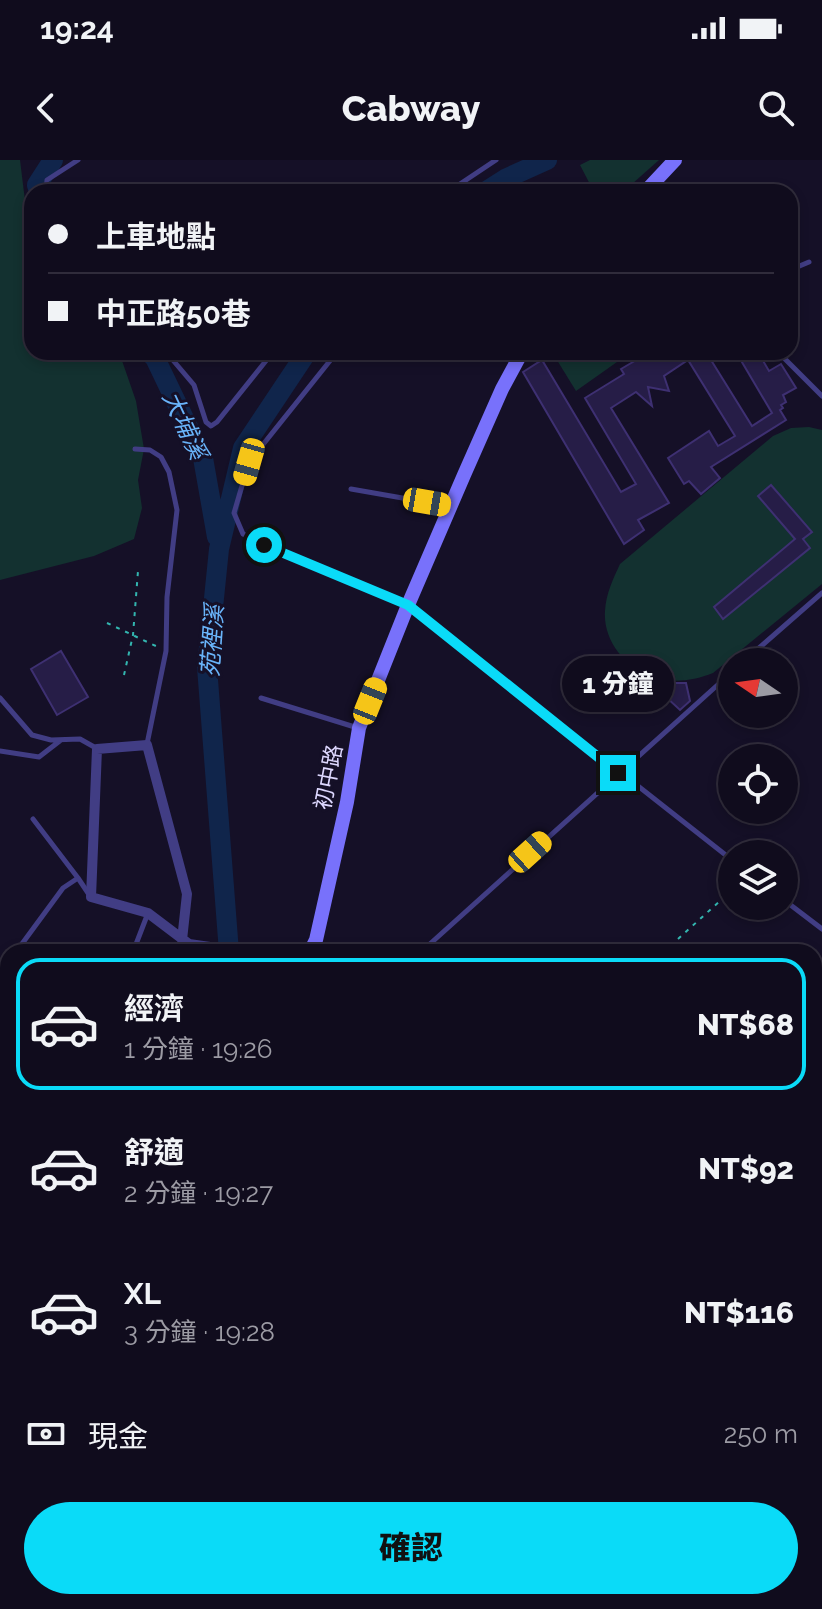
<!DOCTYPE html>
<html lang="zh-TW">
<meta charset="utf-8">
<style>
:root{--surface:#100c1d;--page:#1e1a2a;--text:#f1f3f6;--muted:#9c9ba4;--line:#302c3b;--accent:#0adbf8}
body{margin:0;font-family:Raleway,"Noto Sans TC",sans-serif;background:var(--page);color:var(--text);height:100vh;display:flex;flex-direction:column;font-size:30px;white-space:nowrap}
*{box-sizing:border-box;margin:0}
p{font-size:26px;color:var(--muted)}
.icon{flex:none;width:44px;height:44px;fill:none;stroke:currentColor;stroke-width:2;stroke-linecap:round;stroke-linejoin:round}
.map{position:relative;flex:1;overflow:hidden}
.details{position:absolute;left:0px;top:784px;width:822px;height:666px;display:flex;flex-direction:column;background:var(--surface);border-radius:24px 24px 0 0;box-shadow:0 4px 12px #0003,0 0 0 2px var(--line)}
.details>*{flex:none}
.banner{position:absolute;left:24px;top:24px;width:774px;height:176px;border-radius:24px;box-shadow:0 4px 12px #0003,0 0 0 2px var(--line);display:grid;align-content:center;height:176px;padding:0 24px;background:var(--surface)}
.needle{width:52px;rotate:283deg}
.controls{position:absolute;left:718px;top:488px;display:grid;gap:16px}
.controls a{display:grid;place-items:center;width:80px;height:80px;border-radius:50%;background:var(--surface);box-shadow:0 4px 12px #0003,0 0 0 2px var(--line);font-size:40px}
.end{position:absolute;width:36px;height:36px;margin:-18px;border:10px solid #0adbf8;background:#111;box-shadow:0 0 0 4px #111}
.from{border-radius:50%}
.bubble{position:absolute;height:56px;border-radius:28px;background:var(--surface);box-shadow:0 4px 12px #0003,0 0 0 2px var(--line);font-size:26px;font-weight:800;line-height:56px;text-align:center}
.car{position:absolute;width:24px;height:48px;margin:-24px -12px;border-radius:10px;box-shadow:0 0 6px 2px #0007;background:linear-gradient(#f5c518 24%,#345 0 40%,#f5c518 0 76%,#345 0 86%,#f5c518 0)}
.banner b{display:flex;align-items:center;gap:28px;height:76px;font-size:30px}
.banner b+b{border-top:2px solid var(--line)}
.banner i{width:20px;height:20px;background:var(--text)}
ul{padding:14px 0 0;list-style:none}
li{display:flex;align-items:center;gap:24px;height:132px;margin:0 16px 12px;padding:0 8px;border:4px solid transparent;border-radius:24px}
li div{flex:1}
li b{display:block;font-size:30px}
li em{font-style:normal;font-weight:800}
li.active{border-color:var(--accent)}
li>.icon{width:72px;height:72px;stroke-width:1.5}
.pay{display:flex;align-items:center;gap:20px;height:88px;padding:0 24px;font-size:30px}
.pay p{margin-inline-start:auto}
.action{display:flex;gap:16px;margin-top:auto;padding:16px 24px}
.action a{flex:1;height:92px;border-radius:48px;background:var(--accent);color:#111;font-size:32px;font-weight:800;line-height:92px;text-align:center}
.status{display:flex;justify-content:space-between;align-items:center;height:56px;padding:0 40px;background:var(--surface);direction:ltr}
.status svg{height:22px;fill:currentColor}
header{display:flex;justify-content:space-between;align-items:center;height:104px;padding:0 24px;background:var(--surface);font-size:36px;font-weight:800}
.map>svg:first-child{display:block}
.green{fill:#133130}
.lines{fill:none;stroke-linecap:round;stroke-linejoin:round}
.river{stroke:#10254b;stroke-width:20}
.building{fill:#261d47;stroke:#3e3072;stroke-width:2}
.path{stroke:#33b6b0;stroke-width:2;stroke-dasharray:4 6;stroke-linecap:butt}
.lane{stroke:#413d84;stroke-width:5}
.street{stroke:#413d84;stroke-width:10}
.secondary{stroke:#7871fb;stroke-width:14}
.route{stroke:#0adbf8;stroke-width:10}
.labels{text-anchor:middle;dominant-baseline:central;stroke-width:6;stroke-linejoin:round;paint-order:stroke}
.street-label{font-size:22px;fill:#ddd7fe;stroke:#151027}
.water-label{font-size:24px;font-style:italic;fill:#69b4fa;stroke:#151027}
</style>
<div class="status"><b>19:24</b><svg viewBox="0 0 49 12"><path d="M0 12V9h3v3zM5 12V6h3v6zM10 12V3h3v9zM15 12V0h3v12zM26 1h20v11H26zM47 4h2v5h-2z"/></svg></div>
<header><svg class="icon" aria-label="back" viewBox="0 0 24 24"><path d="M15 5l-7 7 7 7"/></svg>Cabway<svg class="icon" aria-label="search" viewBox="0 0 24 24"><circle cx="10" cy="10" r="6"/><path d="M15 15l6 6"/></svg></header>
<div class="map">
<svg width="822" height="1449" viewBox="0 0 822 1449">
<rect width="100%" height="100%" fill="#151027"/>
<path class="green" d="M0,0H20L26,49L32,65V192H119L136,241L144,289L138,320L142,348L134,379L94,396L0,420Z
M590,0H659L623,32H594L580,5Z
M552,192H614L617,202L576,231Z
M809,267L822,270V424L713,513C678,527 643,523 618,492C609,480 604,466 605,451C606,434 613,419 620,404L773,276L791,268Z
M8,1105V1157L0,1163V1110Z"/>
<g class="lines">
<path class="river" d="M39,32L37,25L53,0
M485,32L507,18L547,0
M149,192L155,198L203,298L217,377
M229,792L207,507L219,389L243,288L307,192
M0,1177L8,1173"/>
</g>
<path class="building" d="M650,192L652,197L660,192H706L752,266L772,253L736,192H758L769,211L781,204L796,228L783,235L786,242L781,245L783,248L780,250L786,260L711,307L720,318L701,334L689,321L684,324L668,298L709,271L718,286L735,276L688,200L664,216L669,231L648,227L652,246L636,232L611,248L669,343L638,360L644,370L624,384L523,212L542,200L621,332L636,324L585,238L624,214L621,209Z
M771,325L812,372L803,379L810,388L723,459L714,447L795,379L758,336Z
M61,491L88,537L57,555L31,509Z
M664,523H686L690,541L680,550L665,536Z"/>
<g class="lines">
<path class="path" d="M107,463L158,487
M124,515L133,475L138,411
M678,779L732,730
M0,1134L8,1128"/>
<path class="lane" d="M46,32L47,20L78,0
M448,32L496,0
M790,110L809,102
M166,192L194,225L206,262L211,266L217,262L273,192
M337,192L249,302L234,353L243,374L286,396L408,445L732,700
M778,192L822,236
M135,289L150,290L161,297L169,312L177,350L167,437L166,491L147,584
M351,329L448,346
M743,502L822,433
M0,538L32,575L51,580L80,579L96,588
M261,538L358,568
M0,591L39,597L61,580
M33,659L78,718
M784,740L822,769
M16,792L63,728L78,718L90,736
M133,792L148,753
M421,792L732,512
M0,807L8,801
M815,912L822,935
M814,1163L822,1166
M814,1339L822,1329
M233,1442L250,1449
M319,1442L321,1449
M753,1442L763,1449
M410,1449L416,1442"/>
<path class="street" d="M182,780L187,734L147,585L97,589L91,737L148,753L189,784L245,792
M814,911L822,909
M814,1301L822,1299
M567,1442L575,1449
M145,1449L150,1442
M597,1449L602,1442"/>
<path class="secondary" d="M645,32L675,0
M310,792L316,780L347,642L359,568L408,445L464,315L502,229L522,192
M814,1200L822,1198
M0,1203L8,1200
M0,1377L8,1376"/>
</g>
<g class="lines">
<path class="route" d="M264,385L408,445L618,613"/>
</g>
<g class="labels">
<g class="street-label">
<text transform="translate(328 617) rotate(-79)">初中路</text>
</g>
<g class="water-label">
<text transform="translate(185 265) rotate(65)">大埔溪</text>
<text transform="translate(212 481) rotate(-86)">苑裡溪</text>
</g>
</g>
</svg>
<div class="controls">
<a><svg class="needle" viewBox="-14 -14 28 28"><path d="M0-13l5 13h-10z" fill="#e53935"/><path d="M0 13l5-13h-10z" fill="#9c9ba4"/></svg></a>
<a><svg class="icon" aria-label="locate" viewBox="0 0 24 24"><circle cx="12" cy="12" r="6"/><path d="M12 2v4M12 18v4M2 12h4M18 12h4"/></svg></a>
<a><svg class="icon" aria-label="layers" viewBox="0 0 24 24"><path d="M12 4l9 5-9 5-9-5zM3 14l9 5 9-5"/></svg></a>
</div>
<i class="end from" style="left:264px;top:385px"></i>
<i class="end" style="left:618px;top:613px"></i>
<div class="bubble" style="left:562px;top:496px;width:112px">1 分鐘</div>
<i class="car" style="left:249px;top:302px;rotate:196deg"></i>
<i class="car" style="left:427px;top:342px;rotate:100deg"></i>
<i class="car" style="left:370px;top:541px;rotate:22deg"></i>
<i class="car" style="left:530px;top:692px;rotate:48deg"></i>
<div class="banner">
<b><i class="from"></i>上車地點</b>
<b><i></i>中正路50巷</b>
</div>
<section class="details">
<ul>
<li class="active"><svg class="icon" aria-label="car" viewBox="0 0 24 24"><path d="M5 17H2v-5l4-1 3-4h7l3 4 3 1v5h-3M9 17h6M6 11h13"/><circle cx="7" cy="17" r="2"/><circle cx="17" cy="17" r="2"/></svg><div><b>經濟</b><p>1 分鐘 · 19:26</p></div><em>NT$68</em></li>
<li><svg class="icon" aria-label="car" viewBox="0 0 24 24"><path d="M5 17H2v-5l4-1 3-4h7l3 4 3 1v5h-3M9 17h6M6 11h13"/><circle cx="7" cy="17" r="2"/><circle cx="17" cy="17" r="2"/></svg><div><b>舒適</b><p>2 分鐘 · 19:27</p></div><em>NT$92</em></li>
<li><svg class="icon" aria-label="car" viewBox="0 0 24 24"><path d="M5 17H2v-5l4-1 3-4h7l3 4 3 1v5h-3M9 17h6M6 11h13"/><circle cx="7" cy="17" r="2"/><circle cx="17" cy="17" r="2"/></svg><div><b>XL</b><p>3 分鐘 · 19:28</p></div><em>NT$116</em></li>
</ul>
<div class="pay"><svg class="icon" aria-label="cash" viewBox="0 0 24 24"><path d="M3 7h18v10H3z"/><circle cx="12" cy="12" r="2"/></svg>現金<p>250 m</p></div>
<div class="action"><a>確認</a></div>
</section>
</div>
